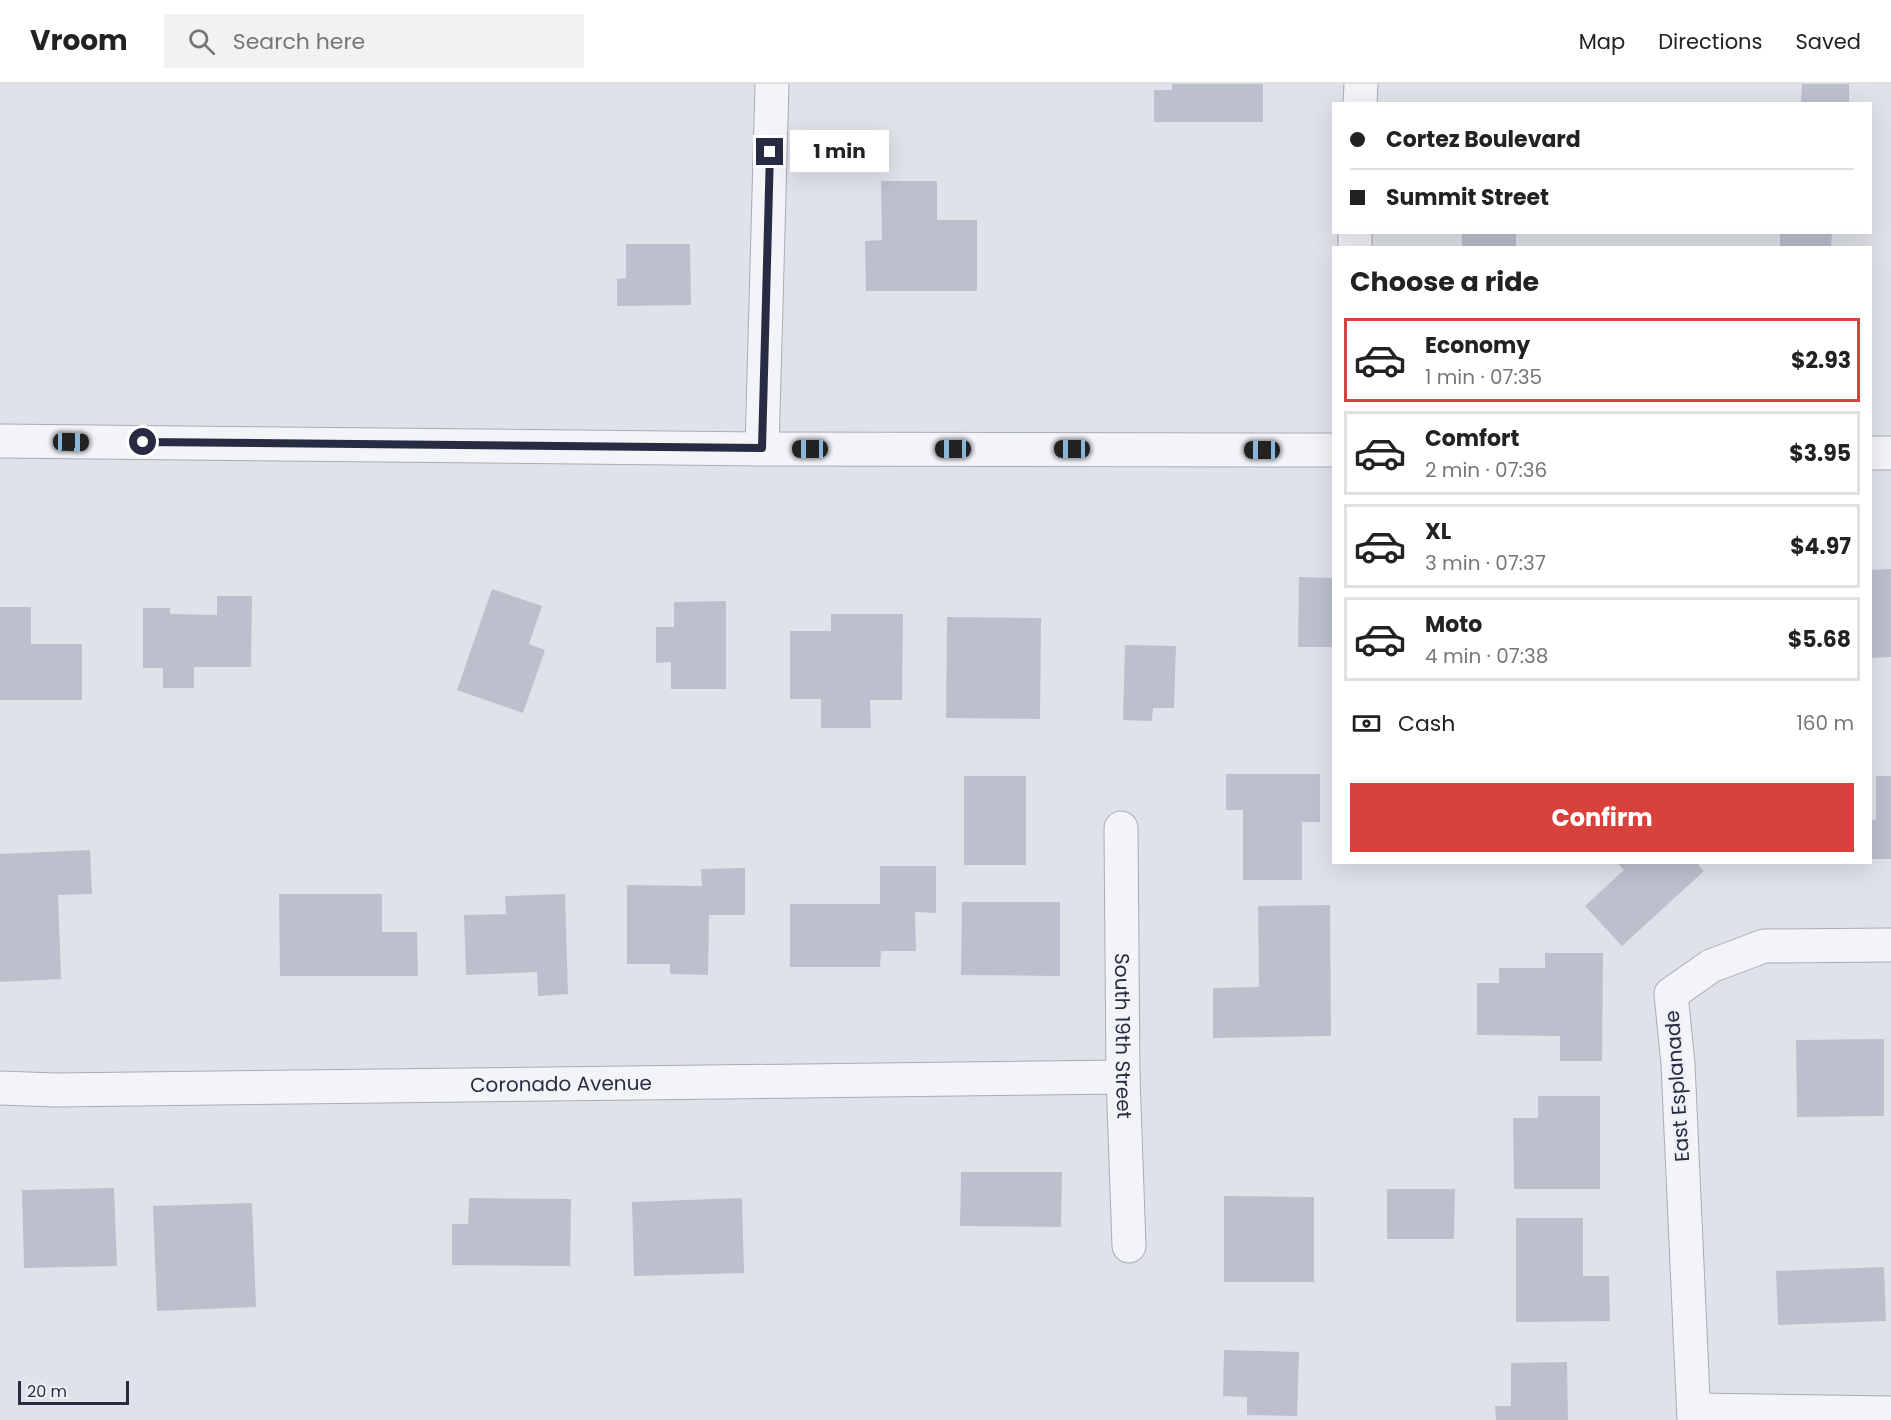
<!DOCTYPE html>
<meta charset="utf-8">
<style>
:root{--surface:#fff;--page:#f2f2f2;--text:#222;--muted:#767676;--line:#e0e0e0;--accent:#d8413c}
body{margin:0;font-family:Poppins,sans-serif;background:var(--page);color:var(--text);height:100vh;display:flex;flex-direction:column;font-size:22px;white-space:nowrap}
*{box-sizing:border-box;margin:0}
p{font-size:20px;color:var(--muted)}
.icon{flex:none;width:33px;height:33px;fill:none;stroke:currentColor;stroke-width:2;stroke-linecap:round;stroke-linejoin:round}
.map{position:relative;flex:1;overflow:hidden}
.sheet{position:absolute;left:1332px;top:162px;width:540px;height:618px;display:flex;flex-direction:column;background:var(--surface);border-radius:0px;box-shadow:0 6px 24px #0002}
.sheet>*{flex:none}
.guide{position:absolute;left:1332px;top:18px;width:540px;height:132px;border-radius:0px;box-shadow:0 6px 24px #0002;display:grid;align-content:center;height:132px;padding:0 18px;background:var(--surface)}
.scale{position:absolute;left:18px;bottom:15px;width:111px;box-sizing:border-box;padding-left:6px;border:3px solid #272c42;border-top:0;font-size:16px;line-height:21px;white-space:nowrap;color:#272c42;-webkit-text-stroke:4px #eff1f7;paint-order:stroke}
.end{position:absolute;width:27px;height:27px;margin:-14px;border:8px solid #272c42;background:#fff;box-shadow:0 0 0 3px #fff}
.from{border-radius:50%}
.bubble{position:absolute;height:42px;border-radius:0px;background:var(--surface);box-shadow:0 6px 24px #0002;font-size:20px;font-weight:700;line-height:42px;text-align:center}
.car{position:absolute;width:18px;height:36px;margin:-18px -9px;border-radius:8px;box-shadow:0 0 4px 2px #0007;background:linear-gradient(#222 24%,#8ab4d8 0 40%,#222 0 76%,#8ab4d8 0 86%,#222 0)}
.guide b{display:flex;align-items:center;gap:21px;height:57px;font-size:22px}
.guide b+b{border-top:2px solid var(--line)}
.guide i{width:15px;height:15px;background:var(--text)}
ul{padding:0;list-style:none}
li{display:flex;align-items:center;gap:18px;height:84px;margin:0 12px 9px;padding:0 6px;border:3px solid var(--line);border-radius:0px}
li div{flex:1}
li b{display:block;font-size:22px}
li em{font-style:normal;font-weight:700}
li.active{border-color:var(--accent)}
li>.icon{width:54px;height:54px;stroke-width:1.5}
h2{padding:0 18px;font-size:27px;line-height:72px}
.pay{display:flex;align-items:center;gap:15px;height:66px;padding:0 18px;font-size:22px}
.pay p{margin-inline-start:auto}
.cta{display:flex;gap:12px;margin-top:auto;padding:12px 18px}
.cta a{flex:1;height:69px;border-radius:0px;background:var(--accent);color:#fff;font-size:24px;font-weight:700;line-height:69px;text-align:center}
header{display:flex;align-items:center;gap:36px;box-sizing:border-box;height:84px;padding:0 30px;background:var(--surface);border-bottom:2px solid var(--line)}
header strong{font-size:28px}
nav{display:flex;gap:33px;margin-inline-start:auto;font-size:21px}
.search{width:420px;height:54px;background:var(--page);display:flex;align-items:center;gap:15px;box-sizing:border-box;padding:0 21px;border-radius:0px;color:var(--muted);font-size:22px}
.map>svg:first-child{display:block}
.building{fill:#bcc0cd}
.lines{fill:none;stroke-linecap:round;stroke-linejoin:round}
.minor-casing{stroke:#a8abb8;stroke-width:35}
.minor{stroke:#f3f4f8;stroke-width:33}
.route{stroke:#272c42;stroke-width:8}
.labels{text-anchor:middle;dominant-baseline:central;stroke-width:6;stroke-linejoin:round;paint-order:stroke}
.street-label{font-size:20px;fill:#272c42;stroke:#eff1f7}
</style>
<header>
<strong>Vroom</strong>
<div class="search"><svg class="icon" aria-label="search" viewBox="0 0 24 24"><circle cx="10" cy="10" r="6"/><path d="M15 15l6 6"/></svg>Search here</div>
<nav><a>Map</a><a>Directions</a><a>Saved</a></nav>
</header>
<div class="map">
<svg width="1891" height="1336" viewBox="0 0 1891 1336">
<rect width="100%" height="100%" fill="#e0e2ea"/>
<path class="building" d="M1172,0H1263V38H1154V6H1172Z
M1802,0H1849V20H1801Z
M881,97H937V136H977V207H866L865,157L882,156Z
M1462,148H1516V164H1462Z
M1780,148H1832L1831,164H1780Z
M626,160H690L691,221L617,222V195L626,194Z
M1891,485V573L1870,574V486Z
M1299,493L1334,494V563H1298Z
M492,505L542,522L529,560L545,566L523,629L457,606Z
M217,512H252L251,583H194V604H163V584H143V524H170V530L217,531Z
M726,517V605H671V578L656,579V543H674V518Z
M0,523H31V560H82V616H0Z
M831,530H903L902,616H870L871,644H821V615H790V547H831Z
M947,533L1041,534L1040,635L946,634Z
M1125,561L1176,562L1174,624H1153L1152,637L1123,636Z
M1226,690H1320V738H1302V796H1243V726H1226Z
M964,692H1026V781H964Z
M1876,692H1891V775H1870V736H1876Z
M90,766L92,810L58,811L61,895L0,898V770Z
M1616,778H1696L1704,787L1622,862L1585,822L1624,786Z
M880,782H936V829L915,828L916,867H881L880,883H790V820H880Z
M745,784V831H709L708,891L670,890V880H627V801L702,802L701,785Z
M279,810H382V848H417L418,892H280Z
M565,810L568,910L538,912L537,888L466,891L464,831L506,830L505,812Z
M962,818H1060V892L961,891Z
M1330,821L1331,952L1213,954V904L1259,903L1258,822Z
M1545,869H1603L1602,977H1560V952L1477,951V899H1499V884H1545Z
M1884,955V1032L1797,1033L1796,956Z
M1538,1012H1600V1105H1514L1513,1034H1538Z
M961,1088H1062L1061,1143L960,1142Z
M114,1104L117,1182L24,1184L22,1106Z
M1387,1105H1455L1454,1155H1387Z
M1224,1112L1314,1113V1198H1224Z
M469,1114L571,1115L570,1182L452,1181V1140H468Z
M742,1114L744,1189L634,1192L632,1118Z
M252,1119L256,1223L157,1227L153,1122Z
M1516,1134H1583V1192H1609L1610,1237L1516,1238Z
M1884,1183L1886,1237L1778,1241L1776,1187Z
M1224,1266L1299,1268L1297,1332L1247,1331V1313L1223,1312Z
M1567,1278L1568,1336H1496L1495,1322H1511V1279Z"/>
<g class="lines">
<defs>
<g id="minor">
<path d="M1360,20L1361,0"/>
<path d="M1355,164V148"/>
<path d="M0,357L762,365L1334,366"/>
<path d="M762,365L772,0"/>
<path d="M1870,369H1891"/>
<path id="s1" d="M1121,744L1123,993L1129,1162"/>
<path id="s2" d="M0,1004L56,1006L1123,993"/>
<path d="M1694,1326L1891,1329"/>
<path d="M1694,1336L1678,980L1671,910L1711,882L1764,862L1891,861"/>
</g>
</defs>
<use href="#minor" class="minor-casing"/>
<use href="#minor" class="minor"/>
</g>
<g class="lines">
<path class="route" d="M143,358L762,364L770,68"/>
</g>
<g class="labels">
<g class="street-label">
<text stroke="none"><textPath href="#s1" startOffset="208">South 19th Street</textPath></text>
<text stroke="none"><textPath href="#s2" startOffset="561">Coronado Avenue</textPath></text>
<text transform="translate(1677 1002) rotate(-94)">East Esplanade</text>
</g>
</g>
</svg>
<div class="scale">20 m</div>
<i class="end from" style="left:143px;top:358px"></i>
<i class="end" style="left:770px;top:68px"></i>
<div class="bubble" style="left:790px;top:46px;width:99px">1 min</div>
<i class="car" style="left:71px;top:358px;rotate:91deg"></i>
<i class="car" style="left:810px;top:365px;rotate:270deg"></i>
<i class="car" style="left:953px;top:365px;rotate:270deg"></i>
<i class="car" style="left:1072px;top:365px;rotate:270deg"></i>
<i class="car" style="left:1262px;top:366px;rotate:270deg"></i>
<div class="guide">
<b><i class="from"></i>Cortez Boulevard</b>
<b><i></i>Summit Street</b>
</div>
<section class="sheet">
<h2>Choose a ride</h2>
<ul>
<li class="active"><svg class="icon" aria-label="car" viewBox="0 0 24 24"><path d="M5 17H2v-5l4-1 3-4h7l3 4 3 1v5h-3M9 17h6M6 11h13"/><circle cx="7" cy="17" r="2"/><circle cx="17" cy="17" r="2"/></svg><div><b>Economy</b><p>1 min · 07:35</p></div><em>$2.93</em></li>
<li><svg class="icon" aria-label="car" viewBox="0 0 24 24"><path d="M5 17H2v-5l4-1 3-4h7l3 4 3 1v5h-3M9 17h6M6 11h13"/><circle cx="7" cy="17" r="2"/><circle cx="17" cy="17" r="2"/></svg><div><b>Comfort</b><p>2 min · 07:36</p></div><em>$3.95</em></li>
<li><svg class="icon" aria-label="car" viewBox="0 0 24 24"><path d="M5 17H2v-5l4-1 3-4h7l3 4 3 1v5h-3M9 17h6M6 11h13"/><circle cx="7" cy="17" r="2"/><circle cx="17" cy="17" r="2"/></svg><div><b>XL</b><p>3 min · 07:37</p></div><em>$4.97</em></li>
<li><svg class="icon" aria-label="car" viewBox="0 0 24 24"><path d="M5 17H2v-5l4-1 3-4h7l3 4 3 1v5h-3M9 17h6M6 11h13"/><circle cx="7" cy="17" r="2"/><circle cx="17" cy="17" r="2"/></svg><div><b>Moto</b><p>4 min · 07:38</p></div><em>$5.68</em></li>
</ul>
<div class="pay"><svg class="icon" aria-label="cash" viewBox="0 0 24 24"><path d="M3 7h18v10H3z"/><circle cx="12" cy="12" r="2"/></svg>Cash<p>160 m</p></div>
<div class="cta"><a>Confirm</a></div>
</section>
</div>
